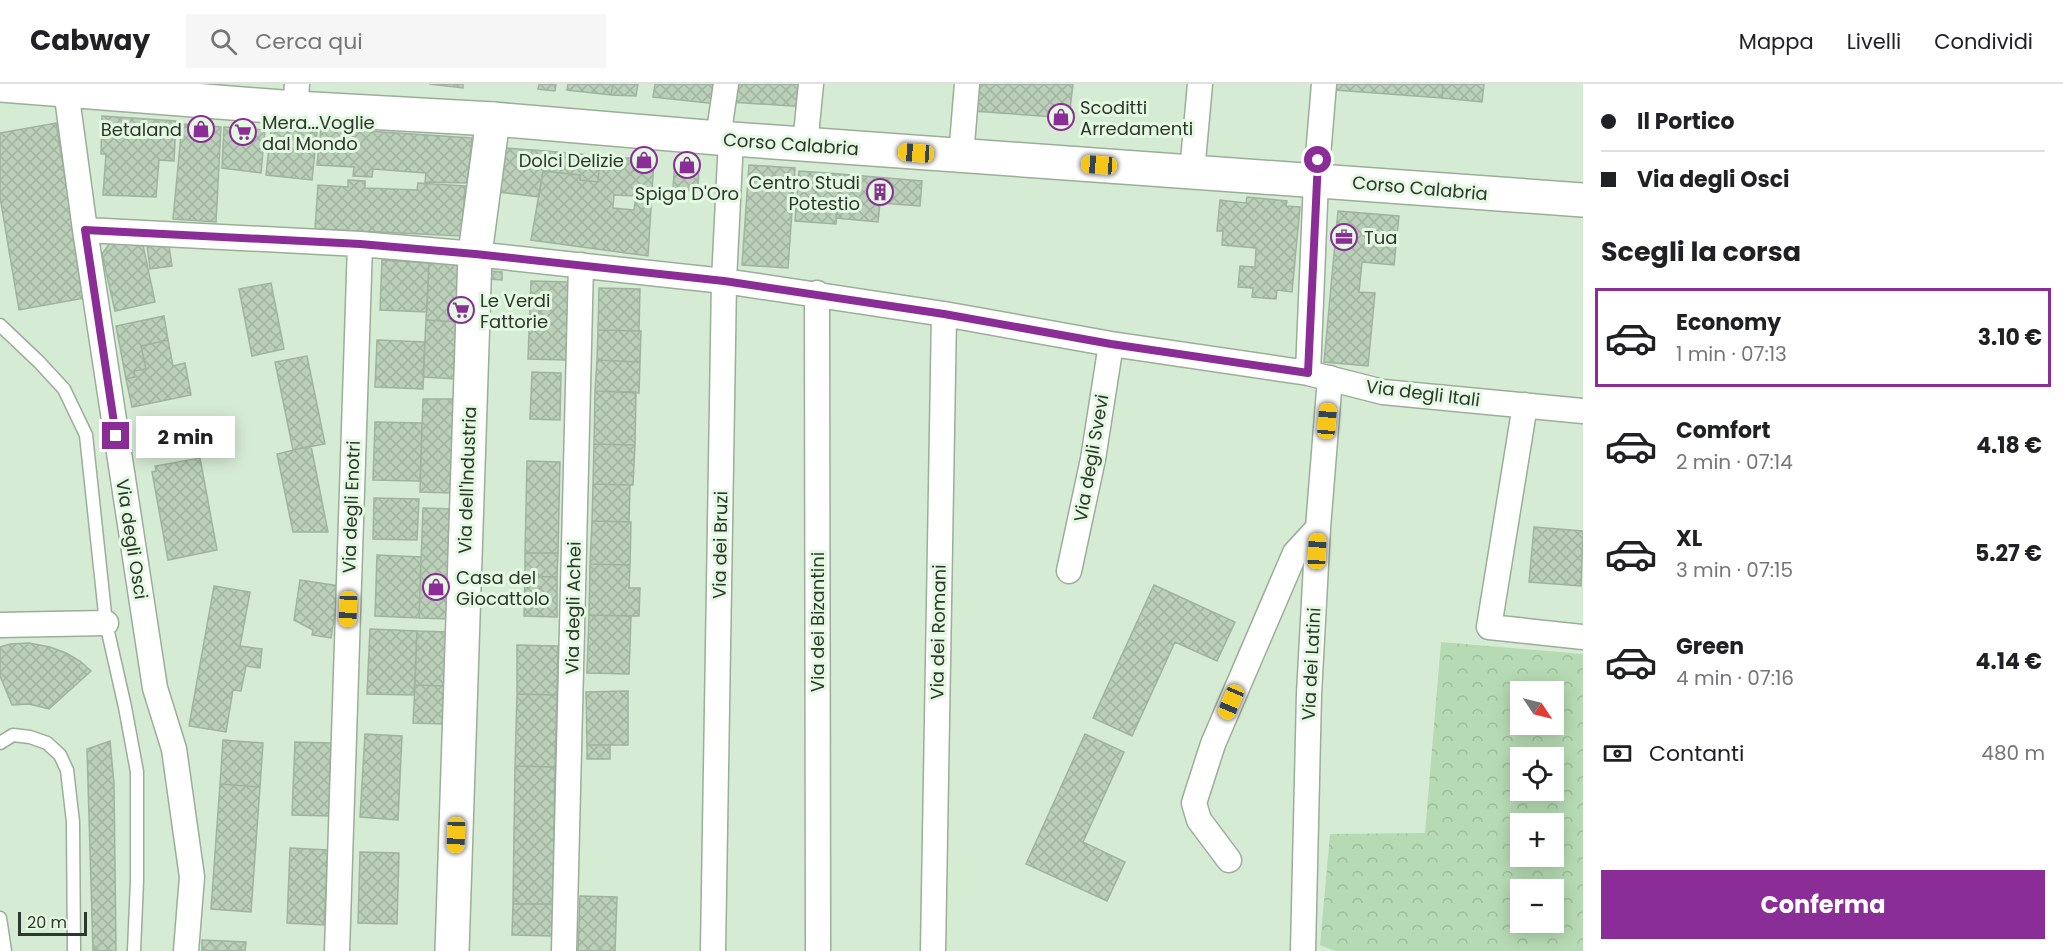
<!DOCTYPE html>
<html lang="it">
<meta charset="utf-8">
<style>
:root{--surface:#fff;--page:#f6f6f6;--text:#202124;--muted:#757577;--line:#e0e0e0;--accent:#8b2d97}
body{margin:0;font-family:Poppins,sans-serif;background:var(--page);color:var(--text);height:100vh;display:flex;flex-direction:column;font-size:22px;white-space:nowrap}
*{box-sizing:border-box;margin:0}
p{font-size:20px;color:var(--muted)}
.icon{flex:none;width:33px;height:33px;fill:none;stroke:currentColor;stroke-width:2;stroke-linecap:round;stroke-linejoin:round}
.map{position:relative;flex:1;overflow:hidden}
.side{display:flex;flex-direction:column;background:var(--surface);width:480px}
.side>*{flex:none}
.top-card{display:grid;align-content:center;height:132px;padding:0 18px;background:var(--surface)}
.needle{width:39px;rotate:125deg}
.controls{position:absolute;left:1510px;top:597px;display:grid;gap:12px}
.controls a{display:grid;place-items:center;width:54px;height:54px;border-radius:0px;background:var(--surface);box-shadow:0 3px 15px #0003;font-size:30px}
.scale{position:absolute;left:18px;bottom:15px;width:69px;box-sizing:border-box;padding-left:6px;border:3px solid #2e362d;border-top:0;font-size:16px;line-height:21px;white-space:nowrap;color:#2e362d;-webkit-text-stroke:4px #e3f9e1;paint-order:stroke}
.end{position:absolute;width:27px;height:27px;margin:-14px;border:8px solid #8b2d97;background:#fff;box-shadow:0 0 0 3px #fff}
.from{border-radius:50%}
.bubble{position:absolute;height:42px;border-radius:0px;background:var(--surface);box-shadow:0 3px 15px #0003;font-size:20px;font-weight:700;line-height:42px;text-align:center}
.car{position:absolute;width:18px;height:36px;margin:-18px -9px;border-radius:8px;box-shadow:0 0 4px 2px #0007;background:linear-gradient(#f5c518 24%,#345 0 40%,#f5c518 0 76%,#345 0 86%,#f5c518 0)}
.top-card b{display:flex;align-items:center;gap:21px;height:57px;font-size:22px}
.top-card b+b{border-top:2px solid var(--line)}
.top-card i{width:15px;height:15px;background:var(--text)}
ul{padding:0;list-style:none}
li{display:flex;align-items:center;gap:18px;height:99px;margin:0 12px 9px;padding:0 6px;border:3px solid transparent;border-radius:0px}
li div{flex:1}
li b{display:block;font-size:22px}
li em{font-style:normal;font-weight:700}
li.active{border-color:var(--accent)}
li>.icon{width:54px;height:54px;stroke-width:1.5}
h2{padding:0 18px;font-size:27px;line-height:72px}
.pay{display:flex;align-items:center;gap:15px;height:66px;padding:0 18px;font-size:22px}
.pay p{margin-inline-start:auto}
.cta{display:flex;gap:12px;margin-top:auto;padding:12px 18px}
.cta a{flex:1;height:69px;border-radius:0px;background:var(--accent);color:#fff;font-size:24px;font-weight:700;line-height:69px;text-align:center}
header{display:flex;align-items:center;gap:36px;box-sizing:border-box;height:84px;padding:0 30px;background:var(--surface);border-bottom:2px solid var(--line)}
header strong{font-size:28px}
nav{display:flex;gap:33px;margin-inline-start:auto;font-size:21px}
.search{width:420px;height:54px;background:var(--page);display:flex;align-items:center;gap:15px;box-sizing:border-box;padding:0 21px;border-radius:0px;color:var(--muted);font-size:22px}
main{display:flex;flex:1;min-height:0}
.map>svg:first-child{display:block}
.park{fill:url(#park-crowns);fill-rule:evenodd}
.building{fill:url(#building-cross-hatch);stroke:#9fb49e;stroke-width:1.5;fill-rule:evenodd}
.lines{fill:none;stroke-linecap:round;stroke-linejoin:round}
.lane-casing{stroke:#9aae98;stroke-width:15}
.street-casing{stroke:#9aae98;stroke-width:27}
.secondary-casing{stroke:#9aae98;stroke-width:36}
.primary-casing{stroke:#9aae98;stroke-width:36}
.lane{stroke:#fff;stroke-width:12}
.street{stroke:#fff;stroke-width:24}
.secondary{stroke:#fff;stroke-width:33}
.primary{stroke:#fff;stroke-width:33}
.route{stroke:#8b2d97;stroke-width:8}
.labels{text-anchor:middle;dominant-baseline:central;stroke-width:6;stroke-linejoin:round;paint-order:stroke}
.poi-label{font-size:18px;fill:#2e362d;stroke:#e3f9e1;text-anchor:start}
.street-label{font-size:18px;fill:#2e362d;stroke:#e3f9e1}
</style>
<header>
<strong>Cabway</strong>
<div class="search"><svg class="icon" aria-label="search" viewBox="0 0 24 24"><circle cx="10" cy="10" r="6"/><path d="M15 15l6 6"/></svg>Cerca qui</div>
<nav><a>Mappa</a><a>Livelli</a><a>Condividi</a></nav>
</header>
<main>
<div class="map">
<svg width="1583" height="867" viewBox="0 0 1583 867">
<defs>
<pattern id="park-crowns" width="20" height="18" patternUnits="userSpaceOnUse" patternTransform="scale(1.5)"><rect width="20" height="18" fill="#b6dbb4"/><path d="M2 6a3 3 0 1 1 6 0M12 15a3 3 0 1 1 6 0" fill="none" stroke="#9dbd9b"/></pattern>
<pattern id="building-cross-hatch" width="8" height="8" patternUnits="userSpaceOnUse" patternTransform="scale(1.5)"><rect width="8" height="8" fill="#bbd0b9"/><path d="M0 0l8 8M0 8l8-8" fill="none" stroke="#a1b39f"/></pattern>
</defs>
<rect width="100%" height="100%" fill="#d6ebd4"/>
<path class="park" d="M1441,558L1583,570V867H1335L1320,861L1330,750L1425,749ZM1521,608H1554V640H1521ZM1521,674H1554V706H1521ZM1521,740H1554V772H1521ZM1521,806H1554V838H1521Z"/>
<path class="building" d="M429,0H463V4Z
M539,0H556L555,7L538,5Z
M568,0H613L611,11L567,6Z
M613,0H638L636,12L611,11Z
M655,0H721L717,20L653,13Z
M734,0H810L807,23L730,18Z
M975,0H1073L1069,34L973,27Z
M1336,0H1443L1442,14L1335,6Z
M1443,0H1484L1482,18L1442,14Z
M102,32L176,37L174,77L159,76L156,113L103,111L106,70H101Z
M56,39L85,214L19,226L0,113V49Z
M182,40L221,43L216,138L173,135Z
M224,43L265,46L261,89L222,84Z
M321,44L472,54L467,99L425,98L426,89L373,85L372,93L353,92L354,83L317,81Z
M271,46L317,48L312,96L266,91Z
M505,64L546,67L539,113L499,108Z
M546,67L600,72L598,98L580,96V91L543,87Z
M600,72L654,76L648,172L531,156L543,87L580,91V96L598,98ZM614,111L636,112L634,126L613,124Z
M675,76L699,78L698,107L673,104Z
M749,81L795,84L788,184L742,181Z
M799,87L840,90L836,140L795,137Z
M840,90L922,97L920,122L880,119L878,138L836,134Z
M348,96L365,97V104L417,106L418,99L465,102L462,152L315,145L318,101L348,103Z
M1247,113L1287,117L1286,122L1300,123L1292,208L1277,206L1276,215L1252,213L1253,204L1238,203L1240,182L1255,183L1256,164L1222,161L1223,147H1217L1220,116L1246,119Z
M1338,127L1399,132L1394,181L1362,178L1359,208L1375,209L1368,282L1324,278Z
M110,159L143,161L155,218L115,227L102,170Z
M147,161L169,162L172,182L150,185Z
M382,176L429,179L427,228L380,226Z
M429,179L462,180L459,238L426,236Z
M489,187L502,188V196L489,195Z
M531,197L569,198L566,276L528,275Z
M271,199L284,265L252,272L239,205Z
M599,204L640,205L639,247L598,246Z
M164,232L168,256L141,262L146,285L134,287L135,293L126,295L116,242Z
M426,236L459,238L456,295L423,293Z
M598,246L641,247L640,278L597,276Z
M168,256L173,282L185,279L191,311L132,323L126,295L135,293L134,287L146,285L141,262Z
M377,256L425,258L423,305L375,303Z
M307,272L325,360L293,366L275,278Z
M597,276L640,278L639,309L595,307Z
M532,288L561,289L560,336L530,335Z
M595,307L636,308L635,361L594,360Z
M423,315H454L451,409L420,408Z
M375,338L422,339L420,397L373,396Z
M594,360L635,361L633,401L593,400Z
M311,362L328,448H293L277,370Z
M200,374L217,466L168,476L152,388L156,387L155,382Z
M527,377L560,378L558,469H525Z
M593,400L630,401L629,438L592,437Z
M374,414L419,415L417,456L373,455Z
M423,424L454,425L450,535L419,534Z
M592,437L631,438L630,481L590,480Z
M1534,443L1583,447L1581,502L1529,498Z
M525,469H558L557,493L525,492Z
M377,471L421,473L419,534L375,532Z
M590,480L630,481L629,504H640L639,532L589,531Z
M525,492L557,493V533L524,532Z
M300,496L339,502L331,554L312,551L313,546L294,536Z
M1154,501L1235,538L1217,577L1175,558L1132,652L1093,634Z
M214,502L250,508L240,562L262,565L260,584L246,582L241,607L233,606L226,648L189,642Z
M589,531L631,532L629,590L587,589Z
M370,545L417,547L414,611L367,610Z
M417,547L448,548L446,602L415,601Z
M29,559L50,563L66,569L80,577L91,587L49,625L29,620L12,621L0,592V563L10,560Z
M517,561L558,562L557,611L517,610Z
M415,601L446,602L445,640L413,639Z
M628,607V661H587L586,608Z
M517,610L557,611L555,683L515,682Z
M365,650L402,652L398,736L360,733Z
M1085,650L1124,668L1083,758L1125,778L1107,817L1026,780Z
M223,656L263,659L260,703L220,700Z
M110,657L114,699L116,867H93L87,665Z
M295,658L331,659L329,732L292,731Z
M587,661H610V675H587Z
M515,682L555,683L553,820H513Z
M220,700L260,703L251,828L211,825Z
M290,764L328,766L324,841L287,839Z
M360,768L399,769L397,840L358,839Z
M580,812L617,813L615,867H578Z
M513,820H553L552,852L512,851Z
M202,856L246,858L245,867H202Z"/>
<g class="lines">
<defs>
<path id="lane" d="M0,241L39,278L64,305L86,351L106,539L125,623L137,688V796L134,867
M0,659L13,651L30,653L47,659L60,671L67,686L73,738L74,867
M0,834L5,867"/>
<path id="street" d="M66,6L85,146L155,604L174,665L192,793L186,867
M295,24L297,0
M718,54L726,0
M805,61L811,0
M961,72L967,0
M1192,88L1200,0
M85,146L360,160L475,170L724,197L944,230L1111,260L1308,289L1383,308L1583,327
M817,209L818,867
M1308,289L1316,96L1324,0
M1525,321L1489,543L1583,553
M1069,487L1093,375L1111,260
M0,541L106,539
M1229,776L1199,736L1194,719L1213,660L1295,469L1318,444
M337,867L360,160
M564,867L581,181
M713,867L724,197L731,55
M933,867L944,230
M1303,867L1309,610L1318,444L1330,294"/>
<path id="secondary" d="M452,867L475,170L493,35"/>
<path id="primary" d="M0,1L295,24L493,35L718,54L1583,116"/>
</defs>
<use href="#lane" class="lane-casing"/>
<use href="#street" class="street-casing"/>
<use href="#secondary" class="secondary-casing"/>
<use href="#primary" class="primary-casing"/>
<use href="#lane" class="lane"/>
<use href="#street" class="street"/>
<use href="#secondary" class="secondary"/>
<use href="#primary" class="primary"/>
</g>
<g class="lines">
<path class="route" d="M116,352L85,146L360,160L475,170L724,197L944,230L1111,260L1308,289L1318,76"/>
</g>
<defs>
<symbol id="shop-ring" viewBox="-11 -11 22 22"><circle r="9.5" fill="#e3f9e1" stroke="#8b2d97" stroke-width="1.5"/><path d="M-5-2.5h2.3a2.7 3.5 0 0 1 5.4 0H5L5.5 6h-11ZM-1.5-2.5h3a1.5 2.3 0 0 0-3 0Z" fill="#8b2d97"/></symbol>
<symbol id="supermarket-ring" viewBox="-11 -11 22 22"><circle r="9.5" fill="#e3f9e1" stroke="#8b2d97" stroke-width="1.5"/><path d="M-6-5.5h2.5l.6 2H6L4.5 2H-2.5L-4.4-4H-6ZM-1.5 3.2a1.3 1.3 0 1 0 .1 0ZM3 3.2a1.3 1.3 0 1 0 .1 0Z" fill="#8b2d97"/></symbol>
<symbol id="building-ring" viewBox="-11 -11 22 22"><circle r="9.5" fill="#e3f9e1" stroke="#8b2d97" stroke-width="1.5"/><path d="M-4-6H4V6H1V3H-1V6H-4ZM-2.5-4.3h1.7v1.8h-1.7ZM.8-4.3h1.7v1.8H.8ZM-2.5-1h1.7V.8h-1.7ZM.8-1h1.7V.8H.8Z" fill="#8b2d97"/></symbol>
<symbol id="office-ring" viewBox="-11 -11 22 22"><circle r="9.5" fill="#e3f9e1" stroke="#8b2d97" stroke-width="1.5"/><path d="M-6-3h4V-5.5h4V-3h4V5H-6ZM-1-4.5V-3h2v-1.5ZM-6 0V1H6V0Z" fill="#8b2d97"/></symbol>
</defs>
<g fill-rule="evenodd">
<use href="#shop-ring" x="1046" y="18" width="30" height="30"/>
<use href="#shop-ring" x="186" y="30" width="30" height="30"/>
<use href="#supermarket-ring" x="228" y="33" width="30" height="30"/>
<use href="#shop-ring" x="629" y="61" width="30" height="30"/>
<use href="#shop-ring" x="672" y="66" width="30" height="30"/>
<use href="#building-ring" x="865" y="93" width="30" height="30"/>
<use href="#office-ring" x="1329" y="138" width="30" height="30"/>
<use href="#supermarket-ring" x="446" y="211" width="30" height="30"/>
<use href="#shop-ring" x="421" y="488" width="30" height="30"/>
</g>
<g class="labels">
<g class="poi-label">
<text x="1080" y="23">Scoditti<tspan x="1080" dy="21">Arredamenti</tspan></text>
<text x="262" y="38">Mera...Voglie<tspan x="262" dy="21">dal Mondo</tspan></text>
<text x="182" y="45" text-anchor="end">Betaland</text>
<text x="624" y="76" text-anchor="end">Dolci Delizie</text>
<text x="860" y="98" text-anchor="end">Centro Studi<tspan x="860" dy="21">Potestio</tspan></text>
<text x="687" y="109" text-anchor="middle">Spiga D'Oro</text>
<text x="1364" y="153">Tua</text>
<text x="480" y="216">Le Verdi<tspan x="480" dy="21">Fattorie</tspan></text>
<text x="456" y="493">Casa del<tspan x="456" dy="21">Giocattolo</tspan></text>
</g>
<g class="street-label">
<text transform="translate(791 60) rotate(4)">Corso Calabria</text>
<text transform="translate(1420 104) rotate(5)">Corso Calabria</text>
<text transform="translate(1423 309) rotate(7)">Via degli Itali</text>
<text transform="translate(1091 374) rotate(-80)">Via degli Svevi</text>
<text transform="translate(467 396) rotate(-88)">Via dell'Industria</text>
<text transform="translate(351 423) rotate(-88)">Via degli Enotri</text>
<text transform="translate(132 455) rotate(81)">Via degli Osci</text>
<text transform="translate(720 461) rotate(-89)">Via dei Bruzi</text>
<text transform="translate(573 524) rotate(-89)">Via degli Achei</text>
<text transform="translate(817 538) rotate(-90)">Via dei Bizantini</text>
<text transform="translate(938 548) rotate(-89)">Via dei Romani</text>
<text transform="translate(1311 580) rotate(-87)">Via dei Latini</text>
</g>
</g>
</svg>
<div class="controls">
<a><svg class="needle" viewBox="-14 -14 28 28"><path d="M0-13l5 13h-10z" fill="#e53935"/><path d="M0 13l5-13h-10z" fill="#757577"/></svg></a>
<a><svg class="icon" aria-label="locate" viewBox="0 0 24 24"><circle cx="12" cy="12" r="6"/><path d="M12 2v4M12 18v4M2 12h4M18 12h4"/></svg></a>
<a>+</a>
<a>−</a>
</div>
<div class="scale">20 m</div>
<i class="end from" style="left:1318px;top:76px"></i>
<i class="end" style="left:116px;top:352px"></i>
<div class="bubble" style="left:136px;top:332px;width:99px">2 min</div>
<i class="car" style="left:916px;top:69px;rotate:274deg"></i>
<i class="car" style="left:1099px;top:81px;rotate:274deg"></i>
<i class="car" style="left:1327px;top:337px;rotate:5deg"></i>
<i class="car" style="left:1317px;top:467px;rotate:3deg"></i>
<i class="car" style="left:348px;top:525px;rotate:182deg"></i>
<i class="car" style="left:1231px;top:618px;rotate:203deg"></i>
<i class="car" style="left:456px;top:751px;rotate:182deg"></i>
</div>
<section class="side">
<div class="top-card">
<b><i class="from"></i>Il Portico</b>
<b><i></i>Via degli Osci</b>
</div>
<h2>Scegli la corsa</h2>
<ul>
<li class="active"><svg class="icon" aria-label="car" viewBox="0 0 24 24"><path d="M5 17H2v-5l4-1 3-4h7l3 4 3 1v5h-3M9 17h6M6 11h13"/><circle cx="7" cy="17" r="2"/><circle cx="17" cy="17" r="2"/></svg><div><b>Economy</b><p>1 min · 07:13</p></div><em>3.10 €</em></li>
<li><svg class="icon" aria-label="car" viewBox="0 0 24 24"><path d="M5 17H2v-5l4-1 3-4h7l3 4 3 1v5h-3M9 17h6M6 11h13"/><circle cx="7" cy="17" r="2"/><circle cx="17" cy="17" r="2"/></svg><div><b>Comfort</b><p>2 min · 07:14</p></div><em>4.18 €</em></li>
<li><svg class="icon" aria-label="car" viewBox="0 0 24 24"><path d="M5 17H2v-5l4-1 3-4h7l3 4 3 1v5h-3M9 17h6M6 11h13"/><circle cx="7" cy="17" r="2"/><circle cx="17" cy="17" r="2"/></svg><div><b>XL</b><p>3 min · 07:15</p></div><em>5.27 €</em></li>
<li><svg class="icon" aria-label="car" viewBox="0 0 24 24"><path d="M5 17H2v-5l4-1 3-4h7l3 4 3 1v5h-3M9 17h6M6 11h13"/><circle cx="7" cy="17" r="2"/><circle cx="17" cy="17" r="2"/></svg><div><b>Green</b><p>4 min · 07:16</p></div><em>4.14 €</em></li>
</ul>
<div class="pay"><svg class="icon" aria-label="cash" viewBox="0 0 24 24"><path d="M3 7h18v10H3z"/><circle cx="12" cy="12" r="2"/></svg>Contanti<p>480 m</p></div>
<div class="cta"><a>Conferma</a></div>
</section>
</main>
